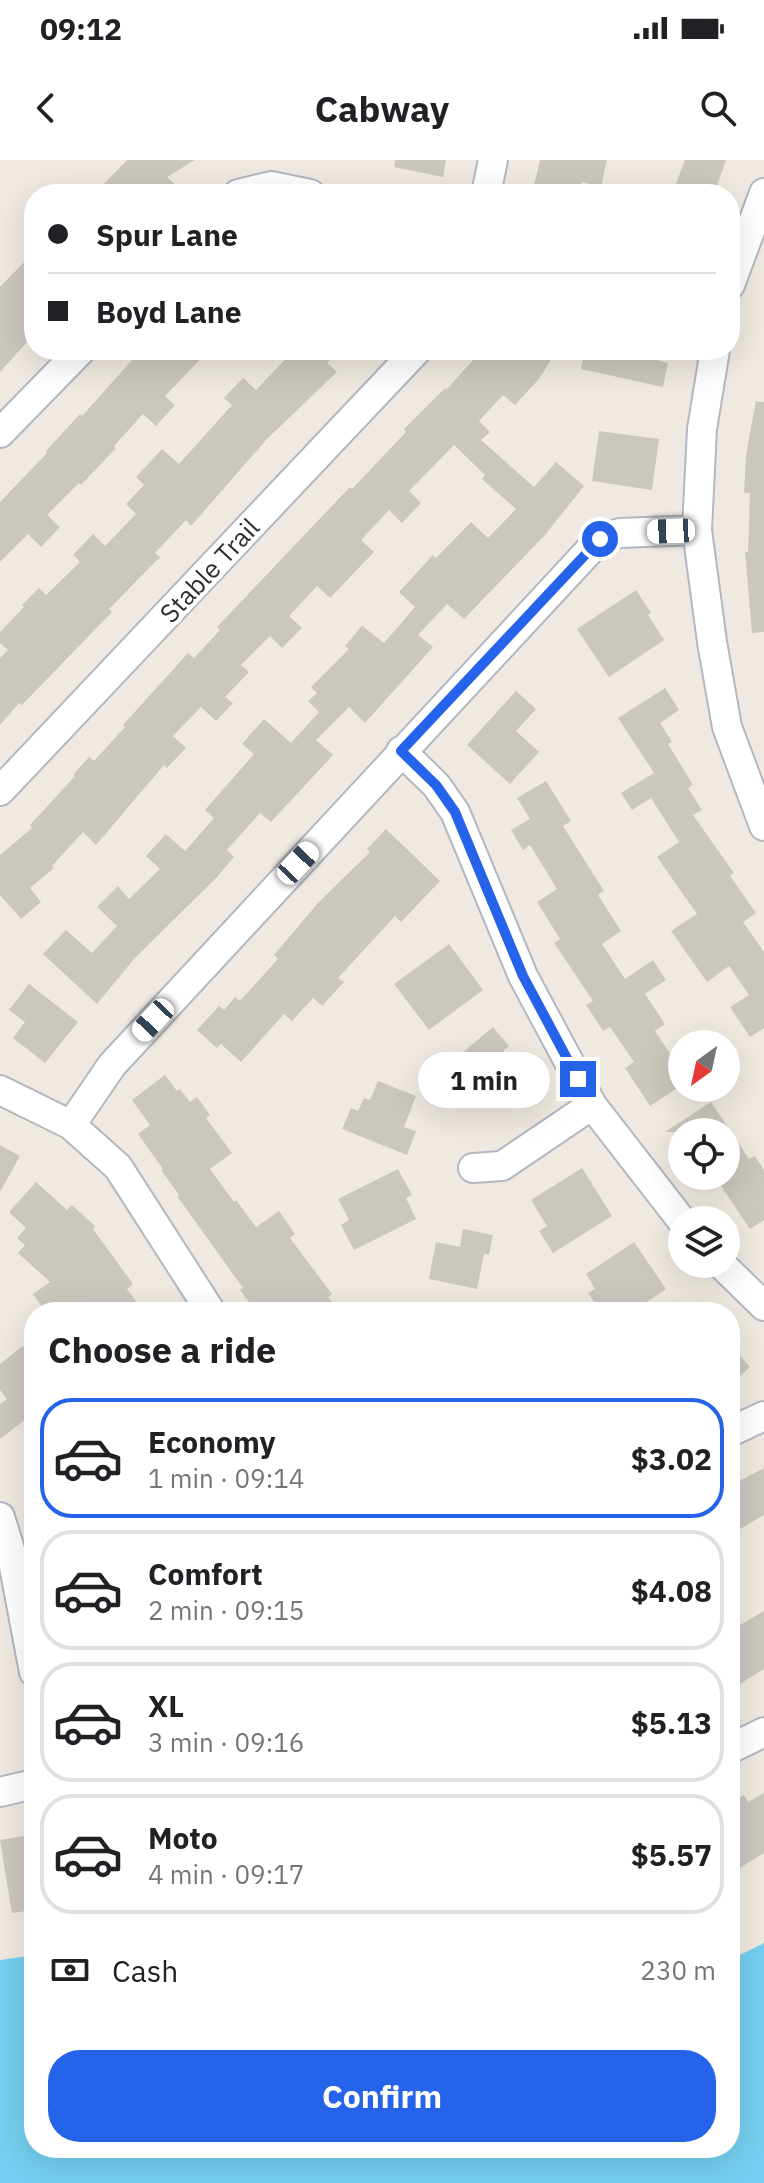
<!DOCTYPE html>
<meta charset="utf-8">
<style>
:root{--surface:#fff;--page:#f2f2f2;--text:#202124;--muted:#757577;--line:#e0e0e0;--accent:#2563eb}
body{margin:0;font-family:"IBM Plex Sans",sans-serif;background:var(--page);color:var(--text);height:100vh;display:flex;flex-direction:column;font-size:30px;white-space:nowrap}
*{box-sizing:border-box;margin:0}
p{font-size:26px;color:var(--muted)}
.icon{flex:none;width:44px;height:44px;fill:none;stroke:currentColor;stroke-width:2;stroke-linecap:round;stroke-linejoin:round}
.map{position:relative;flex:1;overflow:hidden}
.details{position:absolute;left:24px;top:1142px;width:716px;height:856px;display:flex;flex-direction:column;background:var(--surface);border-radius:32px;box-shadow:0 8px 32px #0002}
.details>*{flex:none}
.hud{position:absolute;left:24px;top:24px;width:716px;height:176px;border-radius:32px;box-shadow:0 8px 32px #0002;display:grid;align-content:center;height:176px;padding:0 24px;background:var(--surface)}
.needle{width:52px;rotate:213deg}
.tools{position:absolute;left:668px;top:870px;display:grid;gap:16px}
.tools a{display:grid;place-items:center;width:72px;height:72px;border-radius:50%;background:var(--surface);box-shadow:0 8px 32px #0002;font-size:40px}
.end{position:absolute;width:36px;height:36px;margin:-18px;border:10px solid #2563eb;background:#fff;box-shadow:0 0 0 4px #fff}
.from{border-radius:50%}
.bubble{position:absolute;height:56px;border-radius:28px;background:var(--surface);box-shadow:0 8px 32px #0002;font-size:26px;font-weight:800;line-height:56px;text-align:center}
.car{position:absolute;width:24px;height:48px;margin:-24px -12px;border-radius:10px;box-shadow:0 0 6px 2px #0007;background:linear-gradient(#fff 24%,#345 0 40%,#fff 0 76%,#345 0 86%,#fff 0)}
.hud b{display:flex;align-items:center;gap:28px;height:76px;font-size:30px}
.hud b+b{border-top:2px solid var(--line)}
.hud i{width:20px;height:20px;background:var(--text)}
ul{padding:0;list-style:none}
li{display:flex;align-items:center;gap:24px;height:120px;margin:0 16px 12px;padding:0 8px;border:4px solid var(--line);border-radius:32px}
li div{flex:1}
li b{display:block;font-size:30px}
li em{font-style:normal;font-weight:800}
li.current{border-color:var(--accent)}
li>.icon{width:72px;height:72px;stroke-width:1.5}
h2{padding:0 24px;font-size:36px;line-height:96px}
.pay{display:flex;align-items:center;gap:20px;height:88px;padding:0 24px;font-size:30px}
.pay p{margin-inline-start:auto}
.cta{display:flex;gap:16px;margin-top:auto;padding:16px 24px}
.cta a{flex:1;height:92px;border-radius:32px;background:var(--accent);color:#fff;font-size:32px;font-weight:800;line-height:92px;text-align:center}
.status{display:flex;justify-content:space-between;align-items:center;height:56px;padding:0 40px;background:var(--surface);direction:ltr}
.status svg{height:22px;fill:currentColor}
header{display:flex;justify-content:space-between;align-items:center;height:104px;padding:0 24px;background:var(--surface);font-size:36px;font-weight:800}
.map>svg:first-child{display:block}
.water{fill:#75cff0}
.building{fill:#cbc7bf}
.lines{fill:none;stroke-linecap:round;stroke-linejoin:round}
.minor-casing{stroke:#b4b7c1;stroke-width:32}
.minor{stroke:#fff;stroke-width:28}
.route{stroke:#2563eb;stroke-width:10}
.labels{text-anchor:middle;dominant-baseline:central;stroke-width:8;stroke-linejoin:round;paint-order:stroke}
.street-label{font-size:26px;fill:#2e2e2e;stroke:#fff}
</style>
<div class="status"><b>09:12</b><svg viewBox="0 0 49 12"><path d="M0 12V9h3v3zM5 12V6h3v6zM10 12V3h3v9zM15 12V0h3v12zM26 1h20v11H26zM47 4h2v5h-2z"/></svg></div>
<header><svg class="icon" aria-label="back" viewBox="0 0 24 24"><path d="M15 5l-7 7 7 7"/></svg>Cabway<svg class="icon" aria-label="search" viewBox="0 0 24 24"><circle cx="10" cy="10" r="6"/><path d="M15 15l6 6"/></svg></header>
<div class="map">
<svg width="764" height="2023" viewBox="0 0 764 2023">
<rect width="100%" height="100%" fill="#efe9e1"/>
<path class="water" d="M764,1783V2023H0V1800L34,1795V1988H730V1800Z"/>
<path class="building" d="M127,0H195L167,17L177,26L169,34H94Z
M395,0H446L443,17L394,7Z
M540,0H607L601,27L582,22L579,34H532Z
M685,0H726L714,34H672Z
M34,92V174L0,212V127Z
M141,190H209L165,236L175,245L156,266L143,254L114,286L116,288L81,325L79,323L47,355L60,367L41,387L28,374L0,402V342L47,293L46,291L80,254L82,256Z
M294,190H340L327,203L337,212L267,279L191,366L186,360L155,393L160,397L109,449L112,452L22,545L19,543L0,565V498L8,490L0,483V472L24,447L22,445L39,428L46,435L80,402L73,395L93,374L105,386L136,354L126,344L144,325L136,317L162,289L179,304L232,245L224,238L243,218L256,230Z
M482,190H557L539,219L515,245L503,235L479,261L490,272L481,280L534,327L556,302L584,326L545,375L464,459L447,444L418,475L433,487L365,563L349,547L316,580L333,595L271,662L260,653L227,690L234,697L217,717L134,799L97,844L43,794L66,770L92,793L117,766L97,747L118,726L129,739L160,709L146,696L166,674L185,691L214,658L205,650L254,594L242,584L264,559L291,583L319,552L308,541L317,533L311,527L349,489L345,486L362,466L384,483L415,447L399,432L433,395L436,398L471,362L488,378L516,349L482,319L485,315L454,285L409,331L421,343L402,363L389,350L361,380L374,392L330,438L317,426L289,456L302,468L282,488L270,476L241,505L249,512L225,537L233,543L216,561L201,547L173,576L186,588L167,608L164,605L96,685L83,672L52,706L54,708L30,728L41,742L21,759L0,735V695L32,668L30,665L75,616L73,615L89,597L94,601L125,567L123,565L188,493L194,498L220,470L217,467L350,327L352,329L406,272L404,269L445,228L446,230Z
M585,190H642L641,196L668,203L663,227L581,209Z
M756,241L764,242V472L752,473L745,392H748L750,333H744L746,295Z
M599,271L659,279L652,330L592,321Z
M636,430L651,453L648,455L664,480L609,517L577,469Z
M665,528L679,550L660,563L672,582L668,584L693,625L688,628L702,650L693,655L734,713L730,716L756,753L743,762L764,792V868L750,877L730,847L749,835L729,806L707,822L671,771L697,754L657,697L679,682L651,638L632,650L621,633L654,613L618,558Z
M516,531L536,549L516,571L539,592L510,624L467,585Z
M546,621L571,661L563,666L604,731L598,735L621,771L602,784L625,819L653,800L666,820L645,834L665,864L655,871L682,912V925L650,946L625,908L634,902L610,867L603,871L586,845L593,841L554,783L560,779L537,742L557,729L530,685L523,690L511,670L530,659L517,638Z
M386,669L440,721L401,762L395,756L338,818L344,822L322,846L313,838L292,861L284,854L241,902L221,884L217,888L197,870L219,846L224,850L235,837L240,841L278,799L274,795L318,743L370,692L367,689Z
M449,784L483,830L429,870L394,824Z
M29,824L78,862L45,903L13,878L25,862L9,850Z
M493,867L509,886L503,891L522,915L485,946L450,903Z
M165,915L177,931L180,929L190,942L197,937L210,955L206,958L232,993L210,1009L234,1042L236,1040L256,1067L279,1051L295,1074L290,1078L332,1134L328,1137L340,1152H271L264,1142L254,1149L240,1130L243,1128L177,1036L179,1035L161,1010L163,1009L138,974L150,965L132,940Z
M378,921L416,936L404,967L416,971L407,995L342,969L351,948L358,951L364,938L370,940Z
M711,942L749,999L755,996L764,1010V1060L750,1069L717,1020L726,1016V972H665Z
M0,985L20,996L0,1032Z
M582,1008L612,1056L553,1093L539,1071L547,1066L531,1040Z
M398,1009L412,1035L406,1038L416,1059L354,1090L341,1065L349,1060L338,1039Z
M36,1022L67,1050L72,1045L95,1066L93,1069L133,1124L127,1129L144,1152H46L33,1134L50,1122L18,1093L25,1085L17,1078L26,1068L9,1052Z
M463,1069L493,1075L489,1095L484,1094L477,1129L429,1119L436,1082L460,1087Z
M634,1082L666,1129L632,1152H601L588,1133L595,1129L586,1114Z
M730,1184L750,1207L730,1225Z
M23,1186L34,1201V1253L0,1279V1244L7,1239L0,1230V1204Z
M764,1308V1355L730,1375V1326Z
M764,1451V1509L735,1527L730,1518V1471Z
M764,1633V1693L730,1714V1644L744,1635L748,1642Z
M30,1675L34,1696V1750L12,1753L0,1680Z"/>
<g class="lines">
<defs>
<path id="minor" d="M238,34L271,26L310,34
M486,34L493,0
M730,125L764,33
M715,190L702,269L697,370L712,482L727,567L764,666
M0,273L81,190
M401,591L436,625L455,652L523,816L592,945L682,1061
M0,631L417,190
M0,930L71,965L118,1007L211,1152
M71,965L112,905L600,379L620,373L697,370
M473,1008L502,1006L592,945
M721,1104L764,1146
M730,1272L764,1256
M0,1357L12,1396L34,1512
M730,1589L764,1572
M0,1632L34,1624"/>
</defs>
<use href="#minor" class="minor-casing"/>
<use href="#minor" class="minor"/>
</g>
<g class="lines">
<path class="route" d="M578,919L523,816L455,652L436,625L401,591L600,379"/>
</g>
<g class="labels">
<g class="street-label">
<text transform="translate(209 410) rotate(-47)">Stable Trail</text>
</g>
</g>
</svg>
<div class="tools">
<a><svg class="needle" viewBox="-14 -14 28 28"><path d="M0-13l5 13h-10z" fill="#e53935"/><path d="M0 13l5-13h-10z" fill="#757577"/></svg></a>
<a><svg class="icon" aria-label="locate" viewBox="0 0 24 24"><circle cx="12" cy="12" r="6"/><path d="M12 2v4M12 18v4M2 12h4M18 12h4"/></svg></a>
<a><svg class="icon" aria-label="layers" viewBox="0 0 24 24"><path d="M12 4l9 5-9 5-9-5zM3 14l9 5 9-5"/></svg></a>
</div>
<i class="end from" style="left:600px;top:379px"></i>
<i class="end" style="left:578px;top:919px"></i>
<div class="bubble" style="left:418px;top:892px;width:132px">1 min</div>
<i class="car" style="left:671px;top:371px;rotate:268deg"></i>
<i class="car" style="left:298px;top:703px;rotate:43deg"></i>
<i class="car" style="left:153px;top:860px;rotate:223deg"></i>
<div class="hud">
<b><i class="from"></i>Spur Lane</b>
<b><i></i>Boyd Lane</b>
</div>
<section class="details">
<h2>Choose a ride</h2>
<ul>
<li class="current"><svg class="icon" aria-label="car" viewBox="0 0 24 24"><path d="M5 17H2v-5l4-1 3-4h7l3 4 3 1v5h-3M9 17h6M6 11h13"/><circle cx="7" cy="17" r="2"/><circle cx="17" cy="17" r="2"/></svg><div><b>Economy</b><p>1 min · 09:14</p></div><em>$3.02</em></li>
<li><svg class="icon" aria-label="car" viewBox="0 0 24 24"><path d="M5 17H2v-5l4-1 3-4h7l3 4 3 1v5h-3M9 17h6M6 11h13"/><circle cx="7" cy="17" r="2"/><circle cx="17" cy="17" r="2"/></svg><div><b>Comfort</b><p>2 min · 09:15</p></div><em>$4.08</em></li>
<li><svg class="icon" aria-label="car" viewBox="0 0 24 24"><path d="M5 17H2v-5l4-1 3-4h7l3 4 3 1v5h-3M9 17h6M6 11h13"/><circle cx="7" cy="17" r="2"/><circle cx="17" cy="17" r="2"/></svg><div><b>XL</b><p>3 min · 09:16</p></div><em>$5.13</em></li>
<li><svg class="icon" aria-label="car" viewBox="0 0 24 24"><path d="M5 17H2v-5l4-1 3-4h7l3 4 3 1v5h-3M9 17h6M6 11h13"/><circle cx="7" cy="17" r="2"/><circle cx="17" cy="17" r="2"/></svg><div><b>Moto</b><p>4 min · 09:17</p></div><em>$5.57</em></li>
</ul>
<div class="pay"><svg class="icon" aria-label="cash" viewBox="0 0 24 24"><path d="M3 7h18v10H3z"/><circle cx="12" cy="12" r="2"/></svg>Cash<p>230 m</p></div>
<div class="cta"><a>Confirm</a></div>
</section>
</div>
